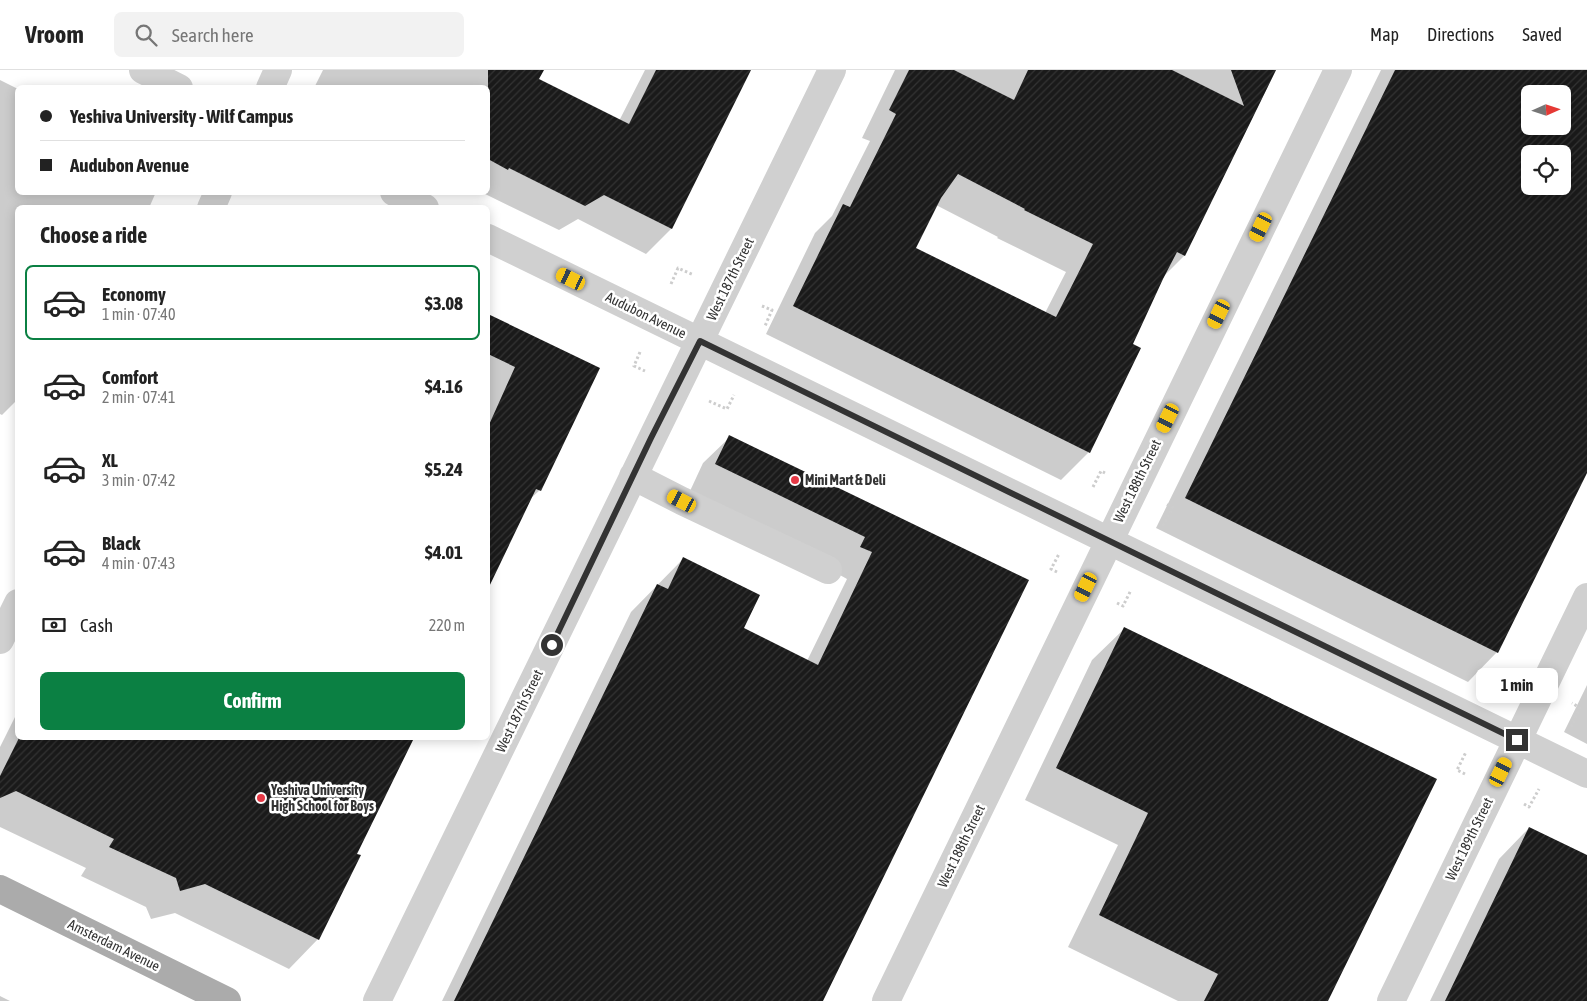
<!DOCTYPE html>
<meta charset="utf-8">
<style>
:root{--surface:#fff;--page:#f2f2f2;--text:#222;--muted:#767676;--line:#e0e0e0;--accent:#0b8043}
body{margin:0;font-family:"Asap Condensed",sans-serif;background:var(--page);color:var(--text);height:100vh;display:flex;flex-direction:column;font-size:19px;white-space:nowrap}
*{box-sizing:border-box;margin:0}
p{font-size:16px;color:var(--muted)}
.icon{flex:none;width:28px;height:28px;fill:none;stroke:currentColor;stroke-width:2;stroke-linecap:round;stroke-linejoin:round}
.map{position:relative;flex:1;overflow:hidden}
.drawer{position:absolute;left:15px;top:135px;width:475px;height:535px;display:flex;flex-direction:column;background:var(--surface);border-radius:8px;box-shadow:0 2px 12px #0003}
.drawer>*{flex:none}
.banner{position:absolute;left:15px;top:15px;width:475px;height:110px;border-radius:8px;box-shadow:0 2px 12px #0003;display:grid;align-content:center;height:110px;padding:0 25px;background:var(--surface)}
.needle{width:32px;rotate:87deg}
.fabs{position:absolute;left:1521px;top:15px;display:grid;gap:10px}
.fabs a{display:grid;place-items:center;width:50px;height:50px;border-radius:8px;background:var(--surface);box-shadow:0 2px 12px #0003;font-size:25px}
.end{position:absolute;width:22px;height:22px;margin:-11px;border:6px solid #333;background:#fff;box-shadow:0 0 0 2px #fff}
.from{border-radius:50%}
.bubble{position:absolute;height:35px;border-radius:8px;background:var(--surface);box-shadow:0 2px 12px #0003;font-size:16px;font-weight:700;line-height:35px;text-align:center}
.car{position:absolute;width:15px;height:30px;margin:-15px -8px;border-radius:6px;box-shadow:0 0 4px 1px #0007;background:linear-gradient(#f5c518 24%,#345 0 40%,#f5c518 0 76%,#345 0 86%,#f5c518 0)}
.banner b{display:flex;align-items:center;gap:18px;height:48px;font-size:19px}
.banner b+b{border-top:1px solid var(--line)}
.banner i{width:12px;height:12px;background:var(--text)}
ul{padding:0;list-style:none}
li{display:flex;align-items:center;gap:15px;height:75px;margin:0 10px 8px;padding:0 15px;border:2px solid transparent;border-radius:8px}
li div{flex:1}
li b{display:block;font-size:19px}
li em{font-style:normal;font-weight:700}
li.selected{border-color:var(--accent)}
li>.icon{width:45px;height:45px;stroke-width:1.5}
h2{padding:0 25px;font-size:22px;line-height:60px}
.pay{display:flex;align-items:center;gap:12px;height:55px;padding:0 25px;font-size:19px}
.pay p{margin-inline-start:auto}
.primary-button{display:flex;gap:10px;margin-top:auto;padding:10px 25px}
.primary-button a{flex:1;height:58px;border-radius:8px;background:var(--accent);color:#fff;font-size:20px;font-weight:700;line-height:58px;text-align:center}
header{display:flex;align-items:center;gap:30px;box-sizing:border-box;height:70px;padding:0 25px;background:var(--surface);border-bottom:1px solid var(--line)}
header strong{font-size:24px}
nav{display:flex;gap:28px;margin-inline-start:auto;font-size:18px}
.search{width:350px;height:45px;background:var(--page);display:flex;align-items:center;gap:12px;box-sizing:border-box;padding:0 18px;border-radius:8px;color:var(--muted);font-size:19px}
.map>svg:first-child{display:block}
.shadow{fill:#0003;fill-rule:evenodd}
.building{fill:url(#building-hatch);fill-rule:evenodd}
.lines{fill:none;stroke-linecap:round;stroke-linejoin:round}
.path{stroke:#cdcdcd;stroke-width:3;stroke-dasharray:2.5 2.5;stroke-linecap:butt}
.minor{stroke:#d0d0d0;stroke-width:28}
.major{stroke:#ababab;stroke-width:28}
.route{stroke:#333;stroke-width:6}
.poi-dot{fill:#e63946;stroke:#fff;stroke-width:2}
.labels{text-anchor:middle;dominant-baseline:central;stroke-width:5;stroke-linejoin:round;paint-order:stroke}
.street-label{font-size:14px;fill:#333;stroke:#fff}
.poi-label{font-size:14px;font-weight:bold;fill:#333;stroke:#fff;text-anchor:start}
</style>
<header>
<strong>Vroom</strong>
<div class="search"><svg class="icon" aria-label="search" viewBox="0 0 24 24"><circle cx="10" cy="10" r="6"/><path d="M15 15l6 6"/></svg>Search here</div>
<nav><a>Map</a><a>Directions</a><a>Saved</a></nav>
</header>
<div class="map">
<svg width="1587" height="931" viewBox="0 0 1587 931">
<defs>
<pattern id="building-hatch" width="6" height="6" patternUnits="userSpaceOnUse" patternTransform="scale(1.25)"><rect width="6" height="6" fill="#1a1a1a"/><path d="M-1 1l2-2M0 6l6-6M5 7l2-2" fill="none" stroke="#333"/></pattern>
</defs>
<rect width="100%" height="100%" fill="#fff"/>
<path class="shadow" d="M323,0H542L538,10L619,51L645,0H750L671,159L646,184L578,149L559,160L483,123L482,124L479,122H488V18H314Z
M895,0H1276L1184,186L1164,206L1131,275L1089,382L1061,410L766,264L815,163L832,146L870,71L862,68ZM936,135L998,167L997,168L1066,202L1045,243L914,179Z
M1381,0H1587V400L1497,582L1468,612L1156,458ZM1530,24H1562V56H1530ZM1530,84H1562V116H1530Z
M0,10L18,19V122H156L149,138H18V329L2,345L0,344Z
M488,245L598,299L540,420L529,430L488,516Z
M730,367L1027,510L821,931H442L631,542L683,489L742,559L807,591L847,509L690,421L703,393Z
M1124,559L1327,931H1178L1068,877L1118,775L1025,730L1092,590Z
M1587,615V674L1564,662Z
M18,641V668H413L356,784L318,869L289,899L175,843L151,849L146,837L81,806L86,798L0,757V677Z
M1529,758L1587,786V931H1430L1499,789Z
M0,926L10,931H0Z"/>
<path class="building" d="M488,0H544L539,9L629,54L656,0H751L672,159L604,125L585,136L509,98L508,100L488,89Z
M909,0H954L1014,30L1028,0H1172L1244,36L1231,0H1276L1185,186L1177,182L1163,209L1133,274L1141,278L1090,383L793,236L843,134L850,137L896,44L889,40ZM958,104L1025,139L1024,140L1093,174L1056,247L916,178L941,128Z
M1395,0H1587V403L1498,583L1185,428ZM1530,24H1562V56H1530ZM1530,84H1562V116H1530Z
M488,244L600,298L541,421L536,419L488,519V357L515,297L488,284Z
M729,365L1029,510L956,659L823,931H454L657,514L668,519L683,487L760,525L744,558L818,595L872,482L860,477L865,467L715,394Z
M1124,557L1437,709L1328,931H1204L1218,904L1099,845L1148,743L1056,698Z
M19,668H414L357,784L361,785L319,870L205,814L180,821L176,808L109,777L114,769L16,721L0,728V706Z
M1529,757L1587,785V931H1445Z"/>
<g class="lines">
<path class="path" d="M671,214L678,198L694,205
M762,236L772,240L765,256
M640,282L634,296L645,301
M709,331L727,339L734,325
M1093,417L1101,401L1105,403
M1163,456L1173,438L1166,434
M1057,502L1051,499L1059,484
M1117,533L1123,536L1131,520
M1497,621L1508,601L1513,603
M1571,657L1580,638L1572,633
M1465,704L1457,700L1466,682
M1524,734L1529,737L1539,719"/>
<path class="minor" d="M143,0L179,18
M270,18L278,0
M394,122L425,138
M211,138L218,122
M488,168L1587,704
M633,406L682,431L828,500
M0,570L18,533
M377,931L832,0
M886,931L1338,0
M1391,931L1587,527"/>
<path class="major" d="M0,819L227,931"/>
</g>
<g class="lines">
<path class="route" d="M552,575L651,368L700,271L1517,670"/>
</g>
<g class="poi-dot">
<circle cx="795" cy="410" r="5"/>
<circle cx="261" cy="728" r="5"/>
</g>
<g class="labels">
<g class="street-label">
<text transform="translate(730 209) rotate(-64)">West 187th Street</text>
<text transform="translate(646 245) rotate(26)">Audubon Avenue</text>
<text transform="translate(1137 411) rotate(-64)">West 188th Street</text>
<text transform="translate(519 641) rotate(-64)">West 187th Street</text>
<text transform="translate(1469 769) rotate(-64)">West 189th Street</text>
<text transform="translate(961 776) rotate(-64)">West 188th Street</text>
<text transform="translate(114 875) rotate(26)">Amsterdam Avenue</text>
</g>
<g class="poi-label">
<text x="805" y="410">Mini Mart &amp; Deli</text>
<text x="271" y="720">Yeshiva University<tspan x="271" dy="16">High School for Boys</tspan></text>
</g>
</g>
</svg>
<div class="fabs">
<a><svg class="needle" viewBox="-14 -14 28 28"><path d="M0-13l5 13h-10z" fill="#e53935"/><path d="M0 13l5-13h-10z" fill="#767676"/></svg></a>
<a><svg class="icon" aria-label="locate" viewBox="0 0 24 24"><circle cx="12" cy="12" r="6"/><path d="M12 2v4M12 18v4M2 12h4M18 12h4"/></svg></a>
</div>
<i class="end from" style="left:552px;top:575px"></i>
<i class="end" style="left:1517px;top:670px"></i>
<div class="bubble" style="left:1476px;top:598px;width:82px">1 min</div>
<i class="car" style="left:1261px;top:157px;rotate:206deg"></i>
<i class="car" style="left:571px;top:209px;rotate:296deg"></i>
<i class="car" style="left:1219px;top:244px;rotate:206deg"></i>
<i class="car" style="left:1168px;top:348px;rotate:206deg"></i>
<i class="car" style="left:682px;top:431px;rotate:297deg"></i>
<i class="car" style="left:1086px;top:517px;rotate:206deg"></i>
<i class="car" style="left:1501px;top:702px;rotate:26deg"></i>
<div class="banner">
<b><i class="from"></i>Yeshiva University - Wilf Campus</b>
<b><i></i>Audubon Avenue</b>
</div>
<section class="drawer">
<h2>Choose a ride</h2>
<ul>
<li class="selected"><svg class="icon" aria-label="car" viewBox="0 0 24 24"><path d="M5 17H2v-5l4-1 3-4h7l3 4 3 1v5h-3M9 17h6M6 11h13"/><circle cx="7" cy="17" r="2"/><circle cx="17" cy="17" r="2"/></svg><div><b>Economy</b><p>1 min · 07:40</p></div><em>$3.08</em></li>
<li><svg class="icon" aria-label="car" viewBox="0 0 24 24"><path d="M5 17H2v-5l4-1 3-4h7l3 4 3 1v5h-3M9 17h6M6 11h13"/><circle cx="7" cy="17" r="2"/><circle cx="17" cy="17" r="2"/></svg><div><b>Comfort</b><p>2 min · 07:41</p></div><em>$4.16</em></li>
<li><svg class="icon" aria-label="car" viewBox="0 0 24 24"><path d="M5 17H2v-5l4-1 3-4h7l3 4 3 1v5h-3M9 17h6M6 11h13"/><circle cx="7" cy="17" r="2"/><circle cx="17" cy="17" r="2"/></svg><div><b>XL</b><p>3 min · 07:42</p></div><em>$5.24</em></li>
<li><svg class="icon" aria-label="car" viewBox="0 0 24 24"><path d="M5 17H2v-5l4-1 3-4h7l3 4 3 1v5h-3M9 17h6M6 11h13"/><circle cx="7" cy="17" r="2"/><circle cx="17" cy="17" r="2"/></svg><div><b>Black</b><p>4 min · 07:43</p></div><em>$4.01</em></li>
</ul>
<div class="pay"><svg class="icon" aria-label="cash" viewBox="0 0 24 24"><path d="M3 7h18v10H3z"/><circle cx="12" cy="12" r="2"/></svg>Cash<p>220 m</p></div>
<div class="primary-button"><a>Confirm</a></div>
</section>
</div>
